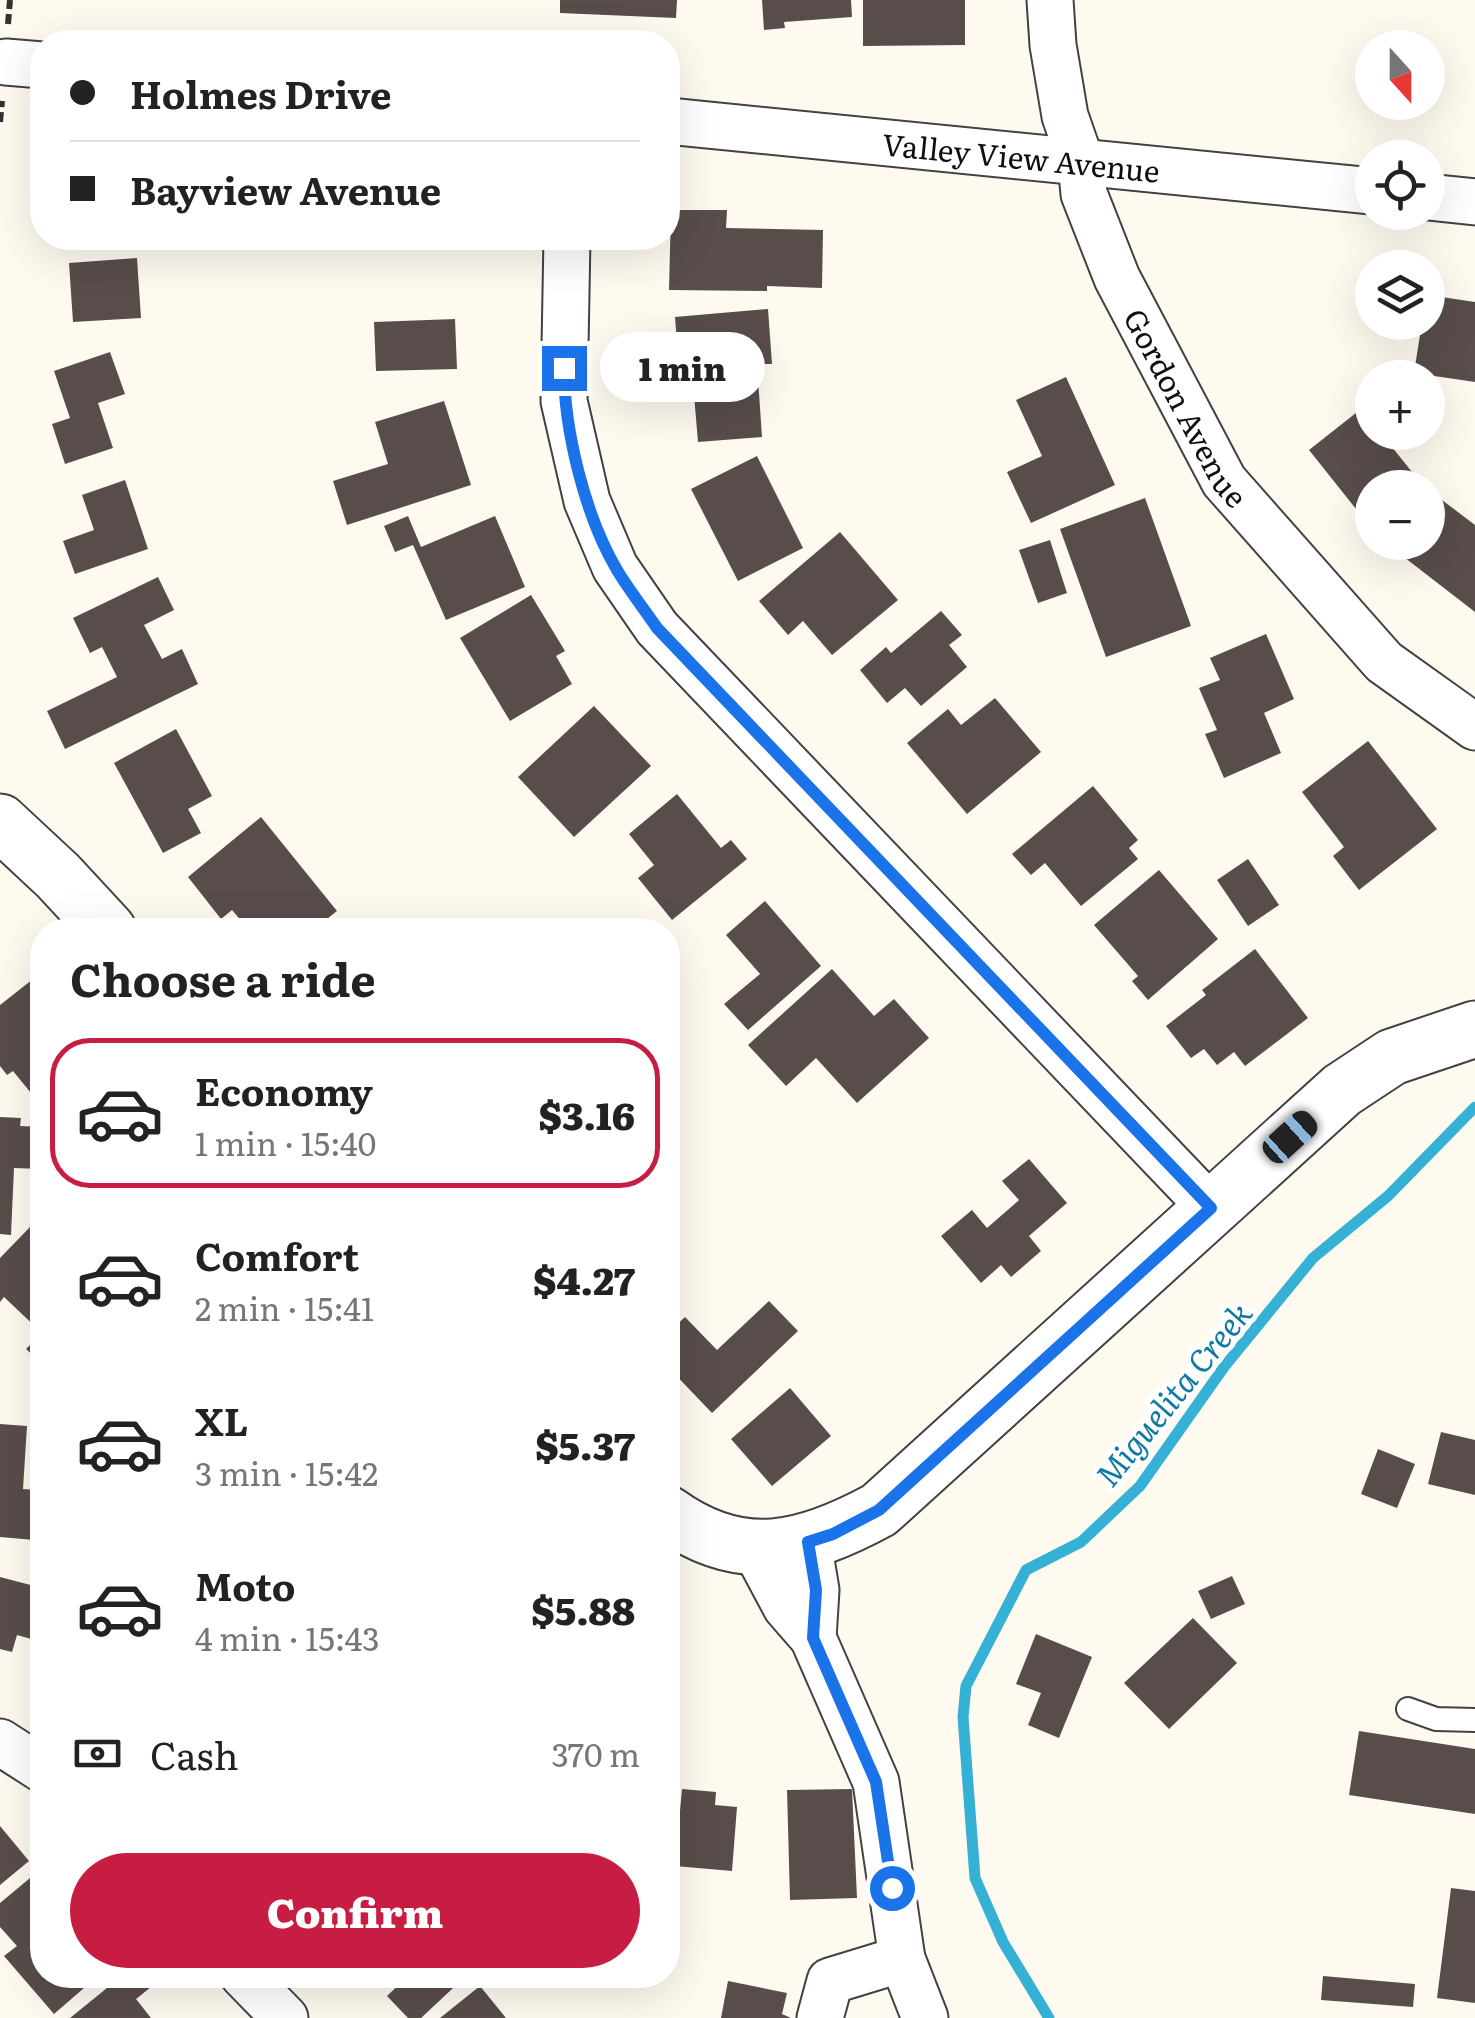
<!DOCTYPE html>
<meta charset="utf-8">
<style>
:root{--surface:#fff;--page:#f6f6f6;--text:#222;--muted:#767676;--line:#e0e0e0;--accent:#c81d43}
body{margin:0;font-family:Literata,serif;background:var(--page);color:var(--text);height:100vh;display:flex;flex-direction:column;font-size:38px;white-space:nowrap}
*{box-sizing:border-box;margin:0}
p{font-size:32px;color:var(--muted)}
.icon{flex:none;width:55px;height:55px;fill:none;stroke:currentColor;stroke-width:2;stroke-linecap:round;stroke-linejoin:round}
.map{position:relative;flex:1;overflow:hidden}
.sheet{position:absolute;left:30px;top:918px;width:650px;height:1070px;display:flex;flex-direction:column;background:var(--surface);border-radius:40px;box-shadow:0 10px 40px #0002}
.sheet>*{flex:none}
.banner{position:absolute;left:30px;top:30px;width:650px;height:220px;border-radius:40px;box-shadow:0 10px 40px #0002;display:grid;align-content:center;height:220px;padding:0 40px;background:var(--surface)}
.needle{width:65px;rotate:159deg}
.buttons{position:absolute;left:1355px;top:30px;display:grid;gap:20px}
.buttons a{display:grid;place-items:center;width:90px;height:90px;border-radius:50%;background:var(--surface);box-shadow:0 10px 40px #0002;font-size:50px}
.end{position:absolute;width:45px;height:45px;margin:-22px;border:12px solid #1a73e8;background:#fff;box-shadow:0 0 0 5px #fff}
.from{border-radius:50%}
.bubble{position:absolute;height:70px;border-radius:35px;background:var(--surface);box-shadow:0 10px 40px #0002;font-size:32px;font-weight:800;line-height:70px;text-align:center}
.car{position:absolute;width:30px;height:60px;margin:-30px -15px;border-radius:12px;box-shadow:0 0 8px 2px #0007;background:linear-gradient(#222 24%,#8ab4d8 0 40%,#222 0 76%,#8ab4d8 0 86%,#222 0)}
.banner b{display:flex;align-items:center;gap:35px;height:95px;font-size:38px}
.banner b+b{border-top:2px solid var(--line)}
.banner i{width:25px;height:25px;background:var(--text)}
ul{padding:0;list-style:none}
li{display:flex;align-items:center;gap:30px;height:150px;margin:0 20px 15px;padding:0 20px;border:5px solid transparent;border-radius:40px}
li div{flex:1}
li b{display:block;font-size:38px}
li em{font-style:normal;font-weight:800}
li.selected{border-color:var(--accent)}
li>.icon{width:90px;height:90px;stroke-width:1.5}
h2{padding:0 40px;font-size:45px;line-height:120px}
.pay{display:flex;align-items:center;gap:25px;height:110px;padding:0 40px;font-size:38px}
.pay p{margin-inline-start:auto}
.primary-button{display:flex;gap:20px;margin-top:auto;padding:20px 40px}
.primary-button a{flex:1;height:115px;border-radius:60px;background:var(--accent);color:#fff;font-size:40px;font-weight:800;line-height:115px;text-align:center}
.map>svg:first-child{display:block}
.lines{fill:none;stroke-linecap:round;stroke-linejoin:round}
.stream{stroke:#34b1d5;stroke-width:11}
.building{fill:#584d4a}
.service-casing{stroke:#424242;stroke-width:26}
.minor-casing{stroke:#424242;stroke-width:49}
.tertiary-casing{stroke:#424242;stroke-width:59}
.path{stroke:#313131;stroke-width:6;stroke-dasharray:10 5;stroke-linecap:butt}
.service{stroke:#fff;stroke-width:22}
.minor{stroke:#fff;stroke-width:45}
.tertiary{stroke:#fff;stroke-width:55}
.route{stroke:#1a73e8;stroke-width:12}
.labels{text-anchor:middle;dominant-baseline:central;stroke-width:10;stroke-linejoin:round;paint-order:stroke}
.street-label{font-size:30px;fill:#0f0f0f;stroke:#fff}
.water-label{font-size:32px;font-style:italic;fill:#0f7aa1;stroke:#fff}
</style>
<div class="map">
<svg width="1475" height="2018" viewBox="0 0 1475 2018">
<rect width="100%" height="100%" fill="#fffaf0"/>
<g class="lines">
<path class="stream" d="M1049,2018L1003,1942L975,1878L963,1717L966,1686L1026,1570L1081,1542L1140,1486L1224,1367L1313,1258L1388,1196L1475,1107"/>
</g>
<path class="building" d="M560,0H677L676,18L560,13Z
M762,0H851L852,17L784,22L785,28L764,30Z
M863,0H965V45L863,46Z
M671,210H727L726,228L823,230L822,288L767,286V291L669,290Z
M296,238H465L464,244L296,242Z
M137,258L141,318L73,322L69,263Z
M1428,295L1475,302V382L1414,373L1422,322H1428Z
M768,309L772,364H757L762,437L698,442L694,395L681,396L675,317Z
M455,319L457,369L376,371L374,322Z
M110,352L125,394L98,403L113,448L65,464L52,424L70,418L54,371Z
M1066,377L1115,485L1031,523L1007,472L1042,456L1016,400Z
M444,401L471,485L347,525L333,481L388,464L375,422Z
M1361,409L1372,423V432H1380L1412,472L1393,488H1372V504L1360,514L1309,450Z
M757,456L803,548L738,581L691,489Z
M125,480L148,549L75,574L63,541L94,530L82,495Z
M1145,498L1191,626L1106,657L1060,529Z
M1442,500L1475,525V612L1400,554L1409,542H1428V519Z
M408,516L421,547L495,516L525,587L446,620L413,545L395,552L384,526Z
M840,532L898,600L832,655L803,621L788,635L759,601Z
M1050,540L1067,593L1038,603L1019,550Z
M158,577L174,610L144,625L162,659L182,649L198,684L65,749L47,711L117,677L102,647L90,653L73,618Z
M531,595L565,651L556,656L572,684L510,721L460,638Z
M941,611L962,635L949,645L967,667L921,706L905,688L887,703L860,670L886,647L891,653Z
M1266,634L1294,699L1264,713L1281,753L1224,778L1205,734L1217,730L1199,688L1220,680L1210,658Z
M995,698L1041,752L967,814L907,743L948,709L961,725Z
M594,706L651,766L574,837L518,777Z
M176,729L212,796L188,809L201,833L163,853L114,763Z
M1368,741L1437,829L1359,890L1333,856L1344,847L1302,792Z
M1093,786L1138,840L1129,848L1138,859L1081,906L1045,863L1031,875L1012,854Z
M677,794L721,848L731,840L747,859L672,920L638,878L654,865L629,834Z
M261,817L337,911L313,930H249L232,910L221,919L188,877Z
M1248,859L1279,905L1248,926L1217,880Z
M1159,870L1218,939L1148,1000L1132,981L1138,976L1094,925Z
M765,901L821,966L748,1030L724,1004L760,974L726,935Z
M1255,949L1308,1018L1245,1066L1234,1052L1217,1065L1204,1049L1191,1058L1166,1026L1206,995L1202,990Z
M832,969L874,1016L894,999L929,1038L857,1103L816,1058L786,1086L748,1045Z
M42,972V1102L40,1104L13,1071L7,1075L0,1066V1005Z
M0,1117L21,1118L20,1126L42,1127V1169L14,1168L11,1235L0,1234Z
M1029,1159L1067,1203L1029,1236L1041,1251L1011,1277L1001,1265L981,1283L941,1236L972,1210L987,1228L1019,1200L1002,1181Z
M30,1227L42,1239V1364L26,1349L42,1333L4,1297L0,1302V1258Z
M769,1301L798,1331L712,1413L668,1367V1333L685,1317L717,1350Z
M790,1388L831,1436L772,1486L731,1439Z
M0,1424L27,1426L23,1489L38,1490L34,1540L0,1537Z
M1441,1432L1475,1440V1495L1428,1484Z
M1378,1449L1415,1464L1397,1508L1361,1494Z
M1232,1576L1245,1604L1211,1619L1198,1591Z
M0,1577L42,1588V1642L17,1635L12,1652L0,1649Z
M1193,1618L1237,1663L1169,1729L1124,1683Z
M1036,1634L1092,1657L1059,1738L1028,1725L1041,1693L1016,1684Z
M1359,1731L1475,1749V1814L1349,1795Z
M682,1789L716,1792L715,1805L737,1807L732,1871L675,1866Z
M852,1789L857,1898L790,1900L787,1790Z
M0,1826L29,1861L0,1885Z
M30,1878L42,1893V1975H99L54,2014L4,1956L17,1946L0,1927V1903Z
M1451,1888L1475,1891V2003L1437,1998Z
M123,1975H141L151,1987L136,1999L151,2018H70Z
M399,1975H467L421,2018H408L387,1996L404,1980Z
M1323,1976L1415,1984L1413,2007L1321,2000Z
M728,1981L787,1993L782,2014L791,2018H721Z
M480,1986L506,2018H440Z"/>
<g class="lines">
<defs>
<path id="service" d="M1408,1709L1436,1719L1475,1720"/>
<g id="minor">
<path id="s1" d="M1050,0L1053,45L1065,116L1081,162L1084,194L1117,278L1224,481L1384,662L1475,727"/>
<path d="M6,62L42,65"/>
<path id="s2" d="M668,121L1372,191"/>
<path d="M1428,197L1475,202"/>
<path d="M567,238L564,401L587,501L615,567L657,628L1211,1208"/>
<path d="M808,1542L816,1590L813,1638"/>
<path d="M754,1547L786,1607L813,1638L876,1782L902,1959L925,2018"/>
<path d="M0,1742L42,1769"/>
<path d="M243,1975L285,2018"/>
<path d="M820,2018L830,1981L902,1959"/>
</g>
<path id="tertiary" d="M0,822L58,876L108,930
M668,1514C742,1567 805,1550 879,1510L1342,1090L1392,1057L1475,1029"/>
</defs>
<use href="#service" class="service-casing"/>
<use href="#minor" class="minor-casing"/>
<use href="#tertiary" class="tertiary-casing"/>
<path class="path" d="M8,24L10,0
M0,122L2,101"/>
<use href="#service" class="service"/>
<use href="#minor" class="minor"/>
<use href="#tertiary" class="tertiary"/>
</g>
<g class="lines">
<path class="route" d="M564,368C564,430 585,516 617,570C629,590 644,609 657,628L1211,1208L879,1510L833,1534L808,1542L816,1590L813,1638L876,1782L892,1888"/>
</g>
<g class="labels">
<g class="street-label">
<text stroke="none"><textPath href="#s2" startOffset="355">Valley View Avenue</textPath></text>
<text stroke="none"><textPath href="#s1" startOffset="435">Gordon Avenue</textPath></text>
</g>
<g class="water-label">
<text transform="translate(1172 1393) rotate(-51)">Miguelita Creek</text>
</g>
</g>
</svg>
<div class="buttons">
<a><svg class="needle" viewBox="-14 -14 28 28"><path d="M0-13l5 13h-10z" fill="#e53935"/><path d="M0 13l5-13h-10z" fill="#767676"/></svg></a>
<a><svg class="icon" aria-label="locate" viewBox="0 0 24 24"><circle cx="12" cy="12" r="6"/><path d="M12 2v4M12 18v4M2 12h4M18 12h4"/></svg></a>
<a><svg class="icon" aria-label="layers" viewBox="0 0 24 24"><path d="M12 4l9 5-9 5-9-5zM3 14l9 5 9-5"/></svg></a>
<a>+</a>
<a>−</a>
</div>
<i class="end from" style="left:892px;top:1888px"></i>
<i class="end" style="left:564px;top:368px"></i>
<div class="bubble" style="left:600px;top:332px;width:165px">1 min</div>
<i class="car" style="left:1290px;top:1137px;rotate:48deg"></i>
<div class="banner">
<b><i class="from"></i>Holmes Drive</b>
<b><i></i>Bayview Avenue</b>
</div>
<section class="sheet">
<h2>Choose a ride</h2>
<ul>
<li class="selected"><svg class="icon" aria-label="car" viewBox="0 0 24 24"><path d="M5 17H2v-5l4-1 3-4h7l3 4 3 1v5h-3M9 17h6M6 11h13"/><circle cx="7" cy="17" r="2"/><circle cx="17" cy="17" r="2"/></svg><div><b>Economy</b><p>1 min · 15:40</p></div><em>$3.16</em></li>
<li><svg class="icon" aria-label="car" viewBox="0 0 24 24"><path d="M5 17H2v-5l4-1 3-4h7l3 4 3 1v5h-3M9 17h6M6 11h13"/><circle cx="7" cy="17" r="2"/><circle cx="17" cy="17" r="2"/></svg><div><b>Comfort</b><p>2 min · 15:41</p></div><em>$4.27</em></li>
<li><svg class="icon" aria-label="car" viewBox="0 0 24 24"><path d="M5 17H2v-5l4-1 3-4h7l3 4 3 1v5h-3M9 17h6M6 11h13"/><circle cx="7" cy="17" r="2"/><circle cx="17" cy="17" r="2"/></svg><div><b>XL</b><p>3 min · 15:42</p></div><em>$5.37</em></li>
<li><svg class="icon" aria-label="car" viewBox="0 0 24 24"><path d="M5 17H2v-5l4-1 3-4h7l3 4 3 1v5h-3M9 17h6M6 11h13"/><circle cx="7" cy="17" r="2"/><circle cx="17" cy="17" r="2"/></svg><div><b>Moto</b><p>4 min · 15:43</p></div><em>$5.88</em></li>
</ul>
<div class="pay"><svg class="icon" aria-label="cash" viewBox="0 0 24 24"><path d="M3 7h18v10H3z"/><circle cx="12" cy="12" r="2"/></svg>Cash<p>370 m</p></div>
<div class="primary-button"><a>Confirm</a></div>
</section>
</div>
